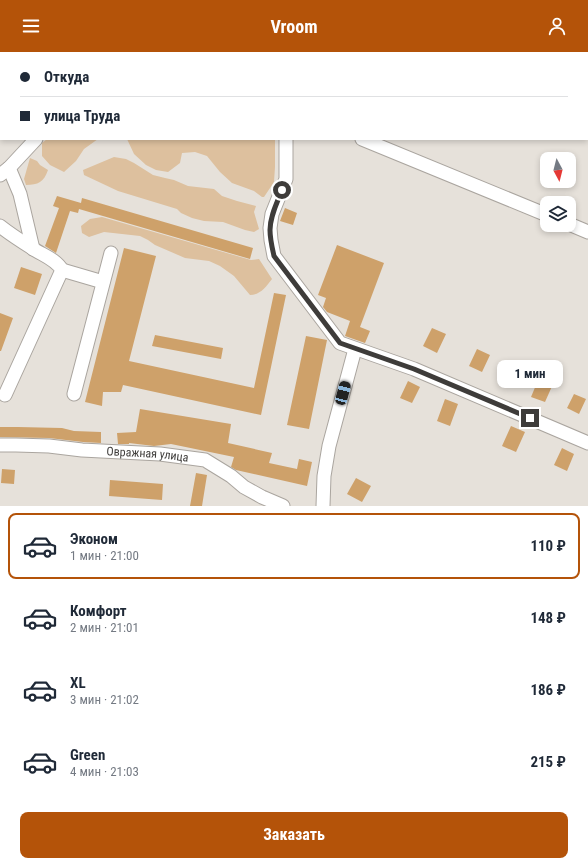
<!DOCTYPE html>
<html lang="ru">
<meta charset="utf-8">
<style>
:root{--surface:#fff;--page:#f6f6f7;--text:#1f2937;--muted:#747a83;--line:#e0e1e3;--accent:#b45309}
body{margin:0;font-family:"Roboto Condensed",sans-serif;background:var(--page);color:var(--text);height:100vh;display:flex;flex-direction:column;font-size:15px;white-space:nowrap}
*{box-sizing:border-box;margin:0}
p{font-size:13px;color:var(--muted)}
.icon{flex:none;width:22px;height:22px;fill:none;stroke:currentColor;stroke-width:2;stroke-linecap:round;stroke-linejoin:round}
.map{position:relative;height:454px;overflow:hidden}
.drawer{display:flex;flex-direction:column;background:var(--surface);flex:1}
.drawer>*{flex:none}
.banner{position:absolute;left:0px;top:0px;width:588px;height:88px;box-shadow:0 2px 6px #0003;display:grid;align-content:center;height:88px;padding:0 20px;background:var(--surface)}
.needle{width:26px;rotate:173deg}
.buttons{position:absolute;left:540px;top:100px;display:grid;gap:8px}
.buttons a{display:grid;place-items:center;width:36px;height:36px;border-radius:8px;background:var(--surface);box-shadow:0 2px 6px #0003;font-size:20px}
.end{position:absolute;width:18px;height:18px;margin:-9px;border:5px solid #3e3c3a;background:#fff;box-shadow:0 0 0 2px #fff}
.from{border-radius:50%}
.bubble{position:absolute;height:28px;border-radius:8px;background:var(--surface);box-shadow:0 2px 6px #0003;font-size:13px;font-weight:700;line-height:28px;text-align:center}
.car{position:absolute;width:12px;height:24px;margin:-12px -6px;border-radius:5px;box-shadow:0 0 3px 1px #0007;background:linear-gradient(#222 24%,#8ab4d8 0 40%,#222 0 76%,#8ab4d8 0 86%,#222 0)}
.banner b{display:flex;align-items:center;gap:14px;height:38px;font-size:15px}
.banner b+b{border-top:1px solid var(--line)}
.banner i{width:10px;height:10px;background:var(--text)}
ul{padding:7px 0 0;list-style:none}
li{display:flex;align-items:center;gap:12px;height:66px;margin:0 8px 6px;padding:0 12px;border:2px solid transparent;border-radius:8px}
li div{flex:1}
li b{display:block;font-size:15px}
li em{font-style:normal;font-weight:700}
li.current{border-color:var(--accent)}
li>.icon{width:36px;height:36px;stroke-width:1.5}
.button{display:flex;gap:8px;margin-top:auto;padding:8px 20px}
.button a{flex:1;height:46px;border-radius:8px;background:var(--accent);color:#fff;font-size:16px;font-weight:700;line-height:46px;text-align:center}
header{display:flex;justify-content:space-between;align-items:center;height:52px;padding:0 20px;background:var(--accent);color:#fff;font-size:18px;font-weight:700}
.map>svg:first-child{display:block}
.green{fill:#ddc09e}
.building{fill:#cea16a}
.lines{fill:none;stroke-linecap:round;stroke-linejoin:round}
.minor-casing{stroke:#aaa59f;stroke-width:15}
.minor{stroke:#fff;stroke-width:13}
.route{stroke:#3e3c3a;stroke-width:5}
.labels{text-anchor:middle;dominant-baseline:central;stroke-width:3;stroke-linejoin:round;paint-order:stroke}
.street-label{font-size:12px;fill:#3e3c3a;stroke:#f3eee7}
</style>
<header><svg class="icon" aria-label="menu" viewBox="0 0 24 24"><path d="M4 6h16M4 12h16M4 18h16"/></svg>Vroom<svg class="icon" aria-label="person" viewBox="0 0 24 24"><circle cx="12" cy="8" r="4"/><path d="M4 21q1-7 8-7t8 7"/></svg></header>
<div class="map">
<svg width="588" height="454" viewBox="0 0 588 454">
<rect width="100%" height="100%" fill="#e6e1da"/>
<path class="green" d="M47,87H98L84,97L76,109L64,120L50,113L42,104V91Z
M127,87H275V115L274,130L264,145H262L254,139L232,131L220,120L207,104L195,100L182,101L180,111L168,120L156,118L146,113L134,102Z
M114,105L126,107L134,111L153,123L165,126L174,128L188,134L214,137L222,144L237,149L256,154L254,160L259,177L254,180L245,178L223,170L204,169L192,166L181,161L177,157L118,139L84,123L83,118Z
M30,106L37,109L40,113L48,118C44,130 38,133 26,133L24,127Z
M102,165L251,208L259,207L272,227C266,235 260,243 250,243L234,224L220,214L209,209L185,206L155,193L148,188L140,184L104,180L89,185L82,181L81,174L90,167Z"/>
<path class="building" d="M57,144L81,151L82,146L253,196L250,207L79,157L78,161L70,159L56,201L45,194L59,156L53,154Z
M285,156L297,161L293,173L280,169Z
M337,193L384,211L360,275L370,279L365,291L345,284L350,269L327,260L323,255L326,246L318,243Z
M124,196L156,204L129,309L254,336L274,241L286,243L261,363L123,333L121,340H103L102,354L85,350Z
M21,215L42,222L35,243L14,236Z
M0,261L13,266L1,299H0Z
M432,276L446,282L437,301L423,294Z
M155,283L223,296L221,307L152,294Z
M306,284L327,288L309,377L287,373Z
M477,297L490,303L482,320L469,314Z
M539,326L553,332L545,350L531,345Z
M408,329L420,335L412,351L400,346Z
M574,342L586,347L579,362L567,356Z
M445,347L458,352L450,374L437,369Z
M140,357L231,372L228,391L272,401L269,411L297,417L299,407L312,410L307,434L236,418L231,415L234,405L171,392L154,394L129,391V392H118L117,381L136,380Z
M511,374L525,380L516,400L502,394Z
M0,375H18L62,376L74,379L101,380V391L83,390L49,386L0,385Z
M562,396L574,402L567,419L554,413Z
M2,417L15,418L14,432L1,431Z
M196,421L207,423L202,454H190Z
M356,426L371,434L362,450L347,442Z
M110,428L163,432L162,448L109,444Z"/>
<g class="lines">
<defs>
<g id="minor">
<path d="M156,0L158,1"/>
<path d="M554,0L556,1"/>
<path d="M104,1V0"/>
<path d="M312,1V0"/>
<path d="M587,16H588"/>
<path d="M286,87V127L272,162L270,176L271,188L274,204L340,291L414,317L588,391"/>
<path d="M362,87L547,163"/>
<path d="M9,116L20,142L33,197"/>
<path d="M0,123L9,116L36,87"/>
<path d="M569,172L588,180"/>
<path d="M0,174C10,182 21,189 32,196C42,203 56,207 62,218L5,343"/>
<path d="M62,218L103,230"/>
<path d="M74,342L111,201"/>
<path id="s1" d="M0,393H16L49,394L82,398L160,402L205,408L231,424L244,435L262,445L283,454"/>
<path d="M323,454L324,424L329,394L355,297"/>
</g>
</defs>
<use href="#minor" class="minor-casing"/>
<use href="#minor" class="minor"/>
</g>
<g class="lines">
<path class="route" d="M282,138C277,151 270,164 270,178C270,187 272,195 274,204L340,291L414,317L530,366"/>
</g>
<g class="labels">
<g class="street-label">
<text stroke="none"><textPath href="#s1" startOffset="148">Овражная улица</textPath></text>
</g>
</g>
</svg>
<div class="buttons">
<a><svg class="needle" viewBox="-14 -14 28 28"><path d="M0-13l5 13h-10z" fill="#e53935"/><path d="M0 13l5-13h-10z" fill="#747a83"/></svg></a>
<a><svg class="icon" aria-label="layers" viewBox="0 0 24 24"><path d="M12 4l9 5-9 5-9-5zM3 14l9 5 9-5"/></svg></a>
</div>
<i class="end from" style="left:282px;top:138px"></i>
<i class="end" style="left:530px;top:366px"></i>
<div class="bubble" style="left:497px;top:308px;width:66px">1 мин</div>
<i class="car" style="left:343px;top:341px;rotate:15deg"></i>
<div class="banner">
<b><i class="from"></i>Откуда</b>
<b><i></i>улица Труда</b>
</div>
</div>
<section class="drawer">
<ul>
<li class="current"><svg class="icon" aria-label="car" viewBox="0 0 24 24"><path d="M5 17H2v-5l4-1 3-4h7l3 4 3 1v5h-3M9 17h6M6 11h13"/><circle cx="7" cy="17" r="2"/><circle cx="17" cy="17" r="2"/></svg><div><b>Эконом</b><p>1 мин · 21:00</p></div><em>110 ₽</em></li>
<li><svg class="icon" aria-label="car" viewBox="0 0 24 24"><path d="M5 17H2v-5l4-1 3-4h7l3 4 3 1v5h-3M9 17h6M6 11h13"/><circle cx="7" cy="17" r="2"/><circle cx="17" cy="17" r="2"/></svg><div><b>Комфорт</b><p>2 мин · 21:01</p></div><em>148 ₽</em></li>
<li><svg class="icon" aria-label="car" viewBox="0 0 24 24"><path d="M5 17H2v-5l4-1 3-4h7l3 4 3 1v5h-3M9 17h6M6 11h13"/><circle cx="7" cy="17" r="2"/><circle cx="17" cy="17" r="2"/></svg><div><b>XL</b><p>3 мин · 21:02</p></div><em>186 ₽</em></li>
<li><svg class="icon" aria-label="car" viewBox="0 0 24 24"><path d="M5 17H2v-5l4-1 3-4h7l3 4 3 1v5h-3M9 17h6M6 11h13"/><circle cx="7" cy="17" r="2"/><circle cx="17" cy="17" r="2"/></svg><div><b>Green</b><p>4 мин · 21:03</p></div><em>215 ₽</em></li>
</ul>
<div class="button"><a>Заказать</a></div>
</section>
